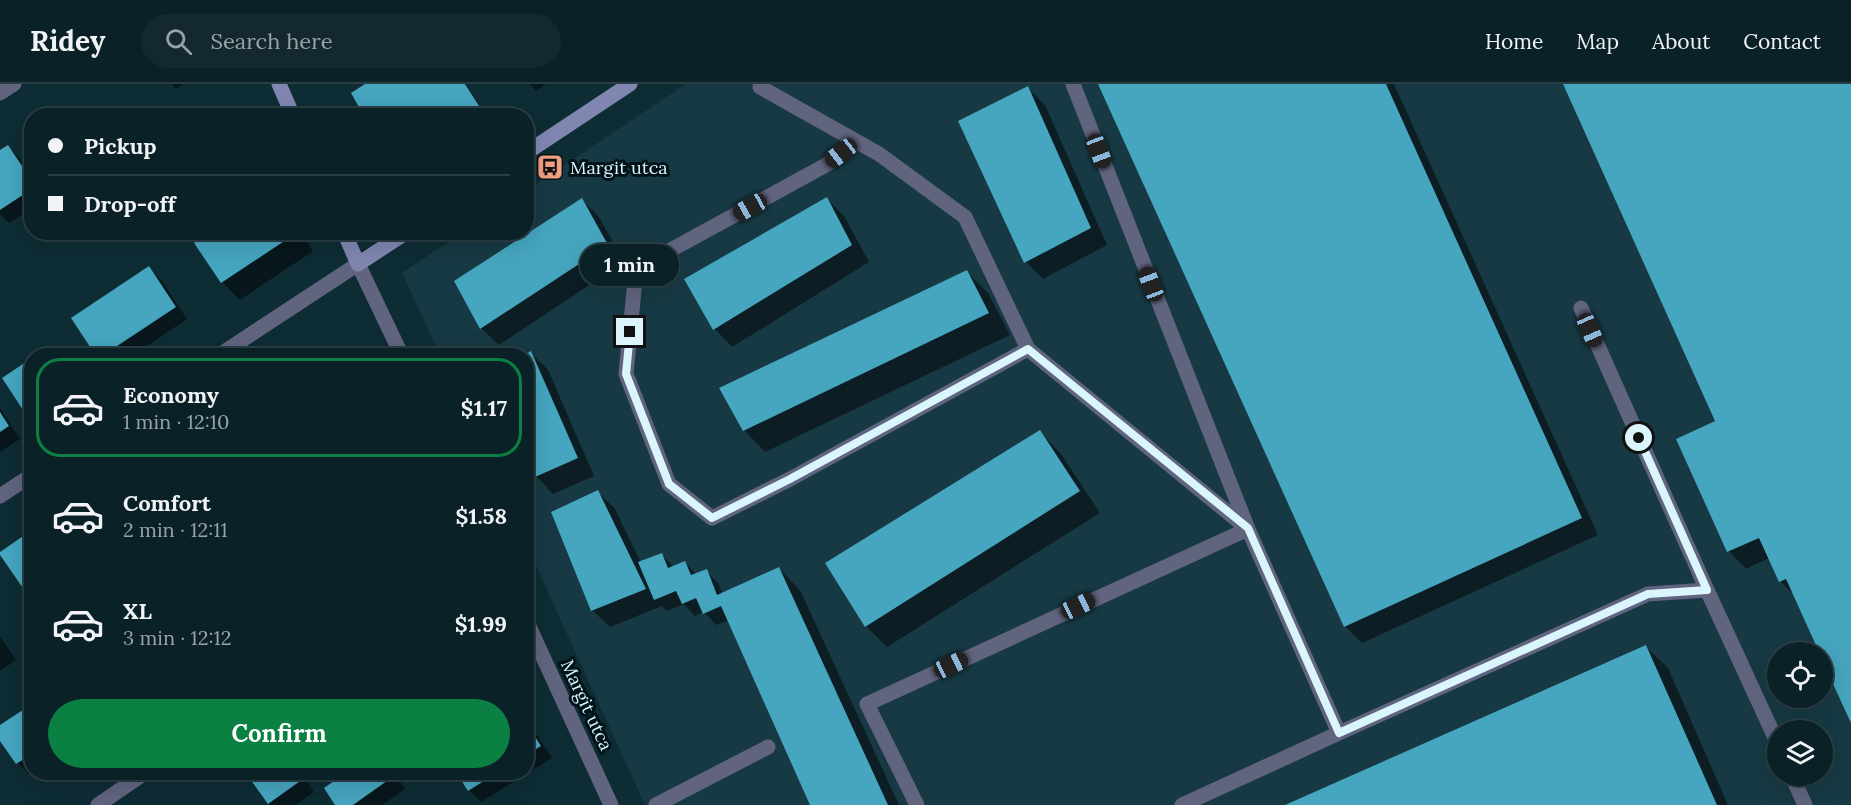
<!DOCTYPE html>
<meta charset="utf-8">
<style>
:root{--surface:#0a2127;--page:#13292f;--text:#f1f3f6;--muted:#99a3a7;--line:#2a3e44;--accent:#0b8043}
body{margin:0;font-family:Lora,serif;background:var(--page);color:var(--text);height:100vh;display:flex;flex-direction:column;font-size:22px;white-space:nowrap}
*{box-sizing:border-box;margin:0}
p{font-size:20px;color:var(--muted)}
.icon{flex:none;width:33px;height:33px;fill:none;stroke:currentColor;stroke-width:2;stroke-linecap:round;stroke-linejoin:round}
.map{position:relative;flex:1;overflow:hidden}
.panel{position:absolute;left:24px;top:264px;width:510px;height:432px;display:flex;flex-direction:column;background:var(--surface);border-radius:24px;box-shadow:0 6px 24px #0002,0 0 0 2px var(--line)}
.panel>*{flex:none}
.top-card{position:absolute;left:24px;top:24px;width:510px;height:132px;border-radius:24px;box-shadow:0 6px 24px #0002,0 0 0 2px var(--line);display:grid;align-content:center;height:132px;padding:0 24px;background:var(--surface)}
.tools{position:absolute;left:1767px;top:558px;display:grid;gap:12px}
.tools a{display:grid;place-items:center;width:66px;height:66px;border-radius:50%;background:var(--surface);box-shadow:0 6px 24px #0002,0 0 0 2px var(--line);font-size:30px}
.end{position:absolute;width:27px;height:27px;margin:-14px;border:8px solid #dbf5fd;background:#111;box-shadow:0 0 0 3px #111}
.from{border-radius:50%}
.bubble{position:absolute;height:42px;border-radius:21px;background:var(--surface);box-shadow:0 6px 24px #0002,0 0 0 2px var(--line);font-size:20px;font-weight:700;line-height:42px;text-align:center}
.car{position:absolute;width:18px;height:36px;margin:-18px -9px;border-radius:8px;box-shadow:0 0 4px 2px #0007;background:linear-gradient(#222 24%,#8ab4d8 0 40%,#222 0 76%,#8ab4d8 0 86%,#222 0)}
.top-card b{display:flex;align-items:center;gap:21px;height:57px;font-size:22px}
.top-card b+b{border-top:2px solid var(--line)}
.top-card i{width:15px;height:15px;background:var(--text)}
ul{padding:10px 0 0;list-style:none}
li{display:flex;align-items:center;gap:18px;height:99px;margin:0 12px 9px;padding:0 12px;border:3px solid transparent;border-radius:24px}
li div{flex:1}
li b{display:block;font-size:22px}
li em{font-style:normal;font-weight:700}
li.on{border-color:var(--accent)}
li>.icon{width:54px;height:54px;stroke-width:1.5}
.cta{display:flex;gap:12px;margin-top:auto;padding:12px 24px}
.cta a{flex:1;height:69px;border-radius:36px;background:var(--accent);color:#fff;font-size:24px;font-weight:700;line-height:69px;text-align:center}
header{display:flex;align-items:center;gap:36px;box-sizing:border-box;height:84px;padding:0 30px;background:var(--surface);border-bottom:2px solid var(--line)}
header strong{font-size:28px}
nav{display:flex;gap:33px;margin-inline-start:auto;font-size:21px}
.search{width:420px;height:54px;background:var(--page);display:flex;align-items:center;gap:15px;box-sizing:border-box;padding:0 21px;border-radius:33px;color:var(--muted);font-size:22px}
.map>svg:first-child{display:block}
.built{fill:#173943;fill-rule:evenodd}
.shadow{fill:#0007}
.building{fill:#46a5bf}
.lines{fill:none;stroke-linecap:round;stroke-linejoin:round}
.lane{stroke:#61647f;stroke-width:15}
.street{stroke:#61647f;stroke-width:15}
.secondary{stroke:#8186b1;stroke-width:15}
.route{stroke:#dbf5fd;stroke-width:8}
.labels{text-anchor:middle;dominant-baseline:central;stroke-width:6;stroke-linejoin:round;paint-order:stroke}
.poi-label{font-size:18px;fill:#dbf5fd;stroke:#011319;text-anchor:start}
.street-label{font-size:18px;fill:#dbf5fd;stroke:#011319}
</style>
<header>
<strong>Ridey</strong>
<div class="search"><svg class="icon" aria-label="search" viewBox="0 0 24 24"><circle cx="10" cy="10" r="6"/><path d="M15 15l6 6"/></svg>Search here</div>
<nav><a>Home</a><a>Map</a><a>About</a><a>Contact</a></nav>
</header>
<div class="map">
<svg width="1851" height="721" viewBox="0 0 1851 721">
<rect width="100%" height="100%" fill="#0e2c34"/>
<path class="built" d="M686,0H1851V721H645L527,462L526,272L440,271L402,189L462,149L526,148L527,106ZM1778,568H1822V614H1778ZM1778,646H1822V692H1778Z"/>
<path class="shadow" d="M171,0H183L176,5Z
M367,0H466L486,32H366Z
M530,0H546L536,7Z
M1099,0H1394L1598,451L1362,559L1345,542Z
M1564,0H1851V635L1795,512L1780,497L1769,474L1746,485L1729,467L1717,338Z
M1028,4L1045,21L1107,161L1043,195L1026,178Z
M8,63L20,75L32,92V124L9,139L0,130V68Z
M827,115L844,132L869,178L732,263L715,245L686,195Z
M582,116L599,133L624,178L499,261L481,244Z
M212,148H300L313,167L240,216L222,198L196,159Z
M149,184L161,196L187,235L132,272H97Z
M967,188L988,209L1010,251L765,368L744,346Z
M531,269L548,286L594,392L553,410L536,392Z
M32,276V333L26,328Z
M0,324L20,355L0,368Z
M1040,348L1061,370L1100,429L887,563L866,542Z
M598,408L615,425L641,479L661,470L674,483L685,479L697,491L706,487L718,499L723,510L779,485L800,506L899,721H812L730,536L716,541L704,528L695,532L684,520L667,527L662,522L610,543L592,526Z
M0,552L16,576L0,587Z
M1646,563L1668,584L1728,721H1289Z
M32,622V688H33L29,691L18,679L0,654V643Z
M526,635L552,674L481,718L469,706L458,688H526Z
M247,688H301L314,708L296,721H270Z
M349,688H394L405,705L382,721H337Z"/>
<path class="building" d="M365,0H465L481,25L472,32H364L351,9Z
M1098,0H1386L1582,434L1344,543Z
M1563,0H1851V639L1822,576V568H1819L1786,495L1779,498L1759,454L1727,468L1676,355L1715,337Z
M1028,2L1091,144L1024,179L958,37Z
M8,61L32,97V105L0,126V66Z
M827,113L852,161L713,246L684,195Z
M582,114L608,161L480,245L454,197Z
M209,148H298L221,199L194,159Z
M149,182L176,223L102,272H96L71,234Z
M967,186L989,229L743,347L719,304Z
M47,264L52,272H35Z
M531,267L578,374L535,393L526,375V270Z
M32,274V324L25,329L2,294Z
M0,328L9,342L0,348Z
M1040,346L1080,407L865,543L825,479Z
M598,406L646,505L591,527L551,428Z
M32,446V517L0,471V468Z
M662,469L668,484L685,477L691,491L707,485L717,511L779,483L888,721H810L721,522L703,530L696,514L682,520L676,507L654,516L638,478Z
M1646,561L1717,721H1285Z
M32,620V670L16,680L0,657V641Z
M526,638L541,662L526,671Z
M245,688H299L303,695L268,720Z
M347,688H392L394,692L353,721H335L324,704Z
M456,688H498L468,707Z"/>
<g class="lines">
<path class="lane" d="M1073,0L1248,445L1339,649L1648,510L1707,506L1778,660
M760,3L879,70L965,133L1028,265L790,395L712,434L669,400L626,290L636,185L826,81L856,58
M1581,224L1707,506
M1792,692L1805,721
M656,721L768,663
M917,721L867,620L1248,445L1028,265
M1182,721L1339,649"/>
<path class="street" d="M0,9L14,0
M218,272L358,180L402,272
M0,412L32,391
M526,536L611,721
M98,721L146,688"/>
<path class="secondary" d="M279,0L293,32
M526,69L630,0
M344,148L358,180L407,148"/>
</g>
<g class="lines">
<path class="route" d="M630,248L626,290L669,400L712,434L790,395L1028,265L1248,444L1339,649L1648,510L1707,506L1639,354"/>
</g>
<defs>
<symbol id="bus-square" viewBox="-11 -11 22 22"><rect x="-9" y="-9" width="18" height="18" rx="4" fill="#f39f83" stroke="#011319"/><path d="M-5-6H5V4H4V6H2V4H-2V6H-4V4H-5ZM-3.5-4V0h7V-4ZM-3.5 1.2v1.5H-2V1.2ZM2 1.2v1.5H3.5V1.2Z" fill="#111"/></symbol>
</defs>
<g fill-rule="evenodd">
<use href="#bus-square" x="535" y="68" width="30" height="30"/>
</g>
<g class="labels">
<g class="poi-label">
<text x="570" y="83">Margit utca</text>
</g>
<g class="street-label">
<text transform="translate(587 621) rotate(65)">Margit utca</text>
</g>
</g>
</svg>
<div class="tools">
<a><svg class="icon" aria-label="locate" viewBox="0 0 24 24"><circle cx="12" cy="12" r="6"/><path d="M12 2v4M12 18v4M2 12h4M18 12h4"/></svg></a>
<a><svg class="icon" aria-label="layers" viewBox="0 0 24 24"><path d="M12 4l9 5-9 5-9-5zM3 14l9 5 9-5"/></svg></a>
</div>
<i class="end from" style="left:1639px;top:354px"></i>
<i class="end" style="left:630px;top:248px"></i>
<div class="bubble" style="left:580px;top:160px;width:99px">1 min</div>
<i class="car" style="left:1099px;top:67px;rotate:159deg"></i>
<i class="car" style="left:841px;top:69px;rotate:232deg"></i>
<i class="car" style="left:750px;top:123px;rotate:241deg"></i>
<i class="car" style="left:1151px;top:200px;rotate:339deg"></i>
<i class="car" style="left:1590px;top:246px;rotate:156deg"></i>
<i class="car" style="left:1078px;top:522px;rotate:65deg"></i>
<i class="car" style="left:951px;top:581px;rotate:65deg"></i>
<div class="top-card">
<b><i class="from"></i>Pickup</b>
<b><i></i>Drop-off</b>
</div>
<section class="panel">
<ul>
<li class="on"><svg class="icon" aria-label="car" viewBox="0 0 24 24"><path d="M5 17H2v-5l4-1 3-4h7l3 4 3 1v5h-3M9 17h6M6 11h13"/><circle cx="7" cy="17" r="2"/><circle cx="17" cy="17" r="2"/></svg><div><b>Economy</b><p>1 min · 12:10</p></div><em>$1.17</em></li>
<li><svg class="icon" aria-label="car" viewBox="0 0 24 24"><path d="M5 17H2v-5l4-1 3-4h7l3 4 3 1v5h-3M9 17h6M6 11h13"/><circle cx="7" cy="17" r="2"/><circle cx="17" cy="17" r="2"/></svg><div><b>Comfort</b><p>2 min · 12:11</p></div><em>$1.58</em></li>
<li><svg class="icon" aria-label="car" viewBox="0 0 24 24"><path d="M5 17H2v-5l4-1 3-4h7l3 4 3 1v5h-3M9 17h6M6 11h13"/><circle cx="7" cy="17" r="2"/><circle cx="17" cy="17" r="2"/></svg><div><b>XL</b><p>3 min · 12:12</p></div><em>$1.99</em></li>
</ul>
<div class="cta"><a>Confirm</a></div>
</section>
</div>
